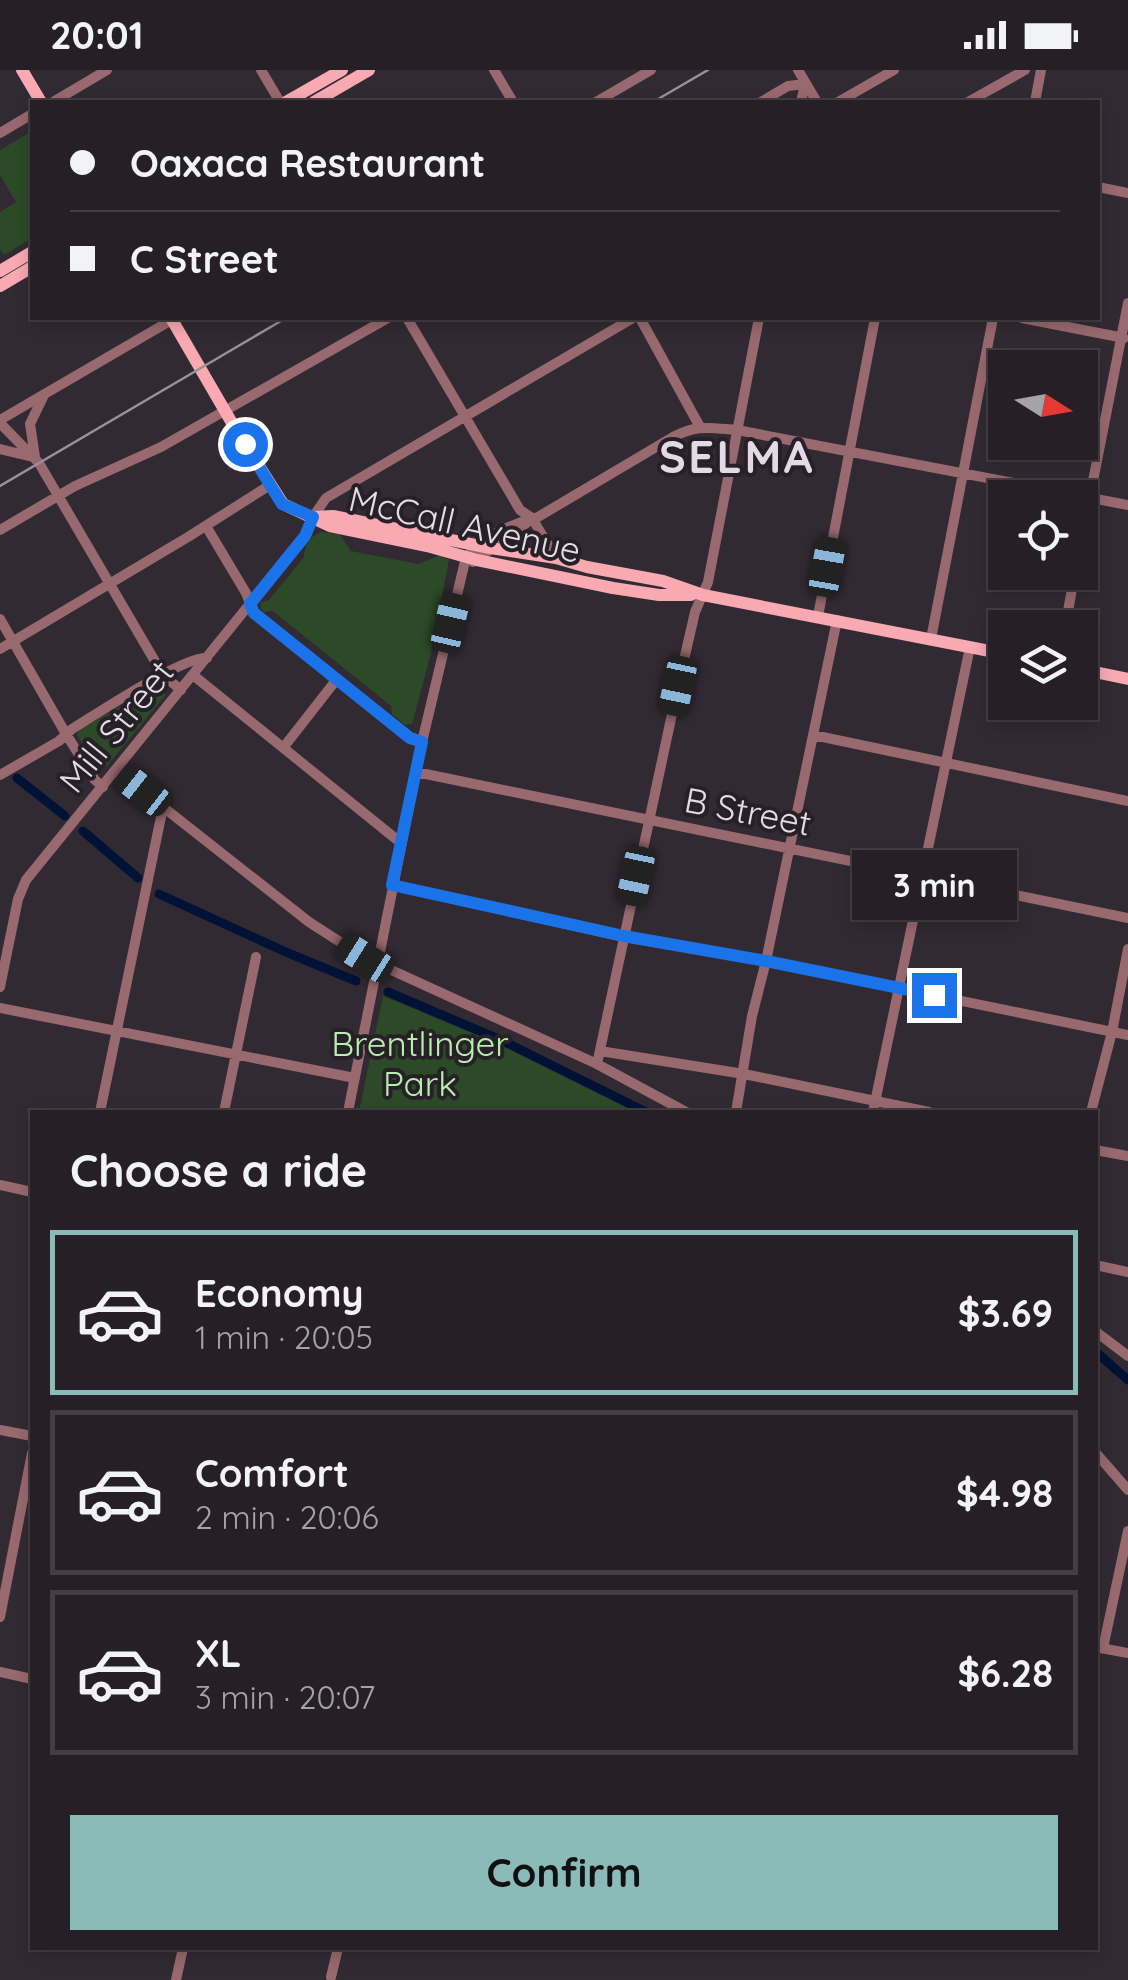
<!DOCTYPE html>
<meta charset="utf-8">
<style>
:root{--surface:#262026;--page:#322d32;--text:#f1f3f6;--muted:#a4a3a7;--line:#423e43;--accent:#8bbbb9}
body{margin:0;font-family:Quicksand,sans-serif;background:var(--page);color:var(--text);height:100vh;display:flex;flex-direction:column;font-size:38px;white-space:nowrap}
*{box-sizing:border-box;margin:0}
p{font-size:32px;color:var(--muted)}
.icon{flex:none;width:55px;height:55px;fill:none;stroke:currentColor;stroke-width:2;stroke-linecap:round;stroke-linejoin:round}
.map{position:relative;flex:1;overflow:hidden}
.sheet{position:absolute;left:30px;top:1040px;width:1068px;height:840px;display:flex;flex-direction:column;background:var(--surface);border-radius:0px;box-shadow:0 5px 15px #0003,0 0 0 2px var(--line)}
.sheet>*{flex:none}
.top-card{position:absolute;left:30px;top:30px;width:1070px;height:220px;border-radius:0px;box-shadow:0 5px 15px #0003,0 0 0 2px var(--line);display:grid;align-content:center;height:220px;padding:0 40px;background:var(--surface)}
.needle{width:65px;rotate:101deg}
.tools{position:absolute;left:988px;top:280px;display:grid;gap:20px}
.tools a{display:grid;place-items:center;width:110px;height:110px;border-radius:0px;background:var(--surface);box-shadow:0 5px 15px #0003,0 0 0 2px var(--line);font-size:50px}
.end{position:absolute;width:45px;height:45px;margin:-22px;border:12px solid #1a73e8;background:#fff;box-shadow:0 0 0 5px #fff}
.from{border-radius:50%}
.bubble{position:absolute;height:70px;border-radius:0px;background:var(--surface);box-shadow:0 5px 15px #0003,0 0 0 2px var(--line);font-size:32px;font-weight:800;line-height:70px;text-align:center}
.car{position:absolute;width:30px;height:60px;margin:-30px -15px;border-radius:12px;box-shadow:0 0 8px 2px #0007;background:linear-gradient(#222 24%,#8ab4d8 0 40%,#222 0 76%,#8ab4d8 0 86%,#222 0)}
.top-card b{display:flex;align-items:center;gap:35px;height:95px;font-size:38px}
.top-card b+b{border-top:2px solid var(--line)}
.top-card i{width:25px;height:25px;background:var(--text)}
ul{padding:0;list-style:none}
li{display:flex;align-items:center;gap:30px;height:165px;margin:0 20px 15px;padding:0 20px;border:5px solid var(--line);border-radius:0px}
li div{flex:1}
li b{display:block;font-size:38px}
li em{font-style:normal;font-weight:800}
li.selected{border-color:var(--accent)}
li>.icon{width:90px;height:90px;stroke-width:1.5}
h2{padding:0 40px;font-size:45px;line-height:120px}
.primary-button{display:flex;gap:20px;margin-top:auto;padding:20px 40px}
.primary-button a{flex:1;height:115px;border-radius:0px;background:var(--accent);color:#111;font-size:40px;font-weight:800;line-height:115px;text-align:center}
.status{display:flex;justify-content:space-between;align-items:center;height:70px;padding:0 50px;background:var(--surface);direction:ltr}
.status svg{height:28px;fill:currentColor}
.map>svg:first-child{display:block}
.green{fill:#2c4a27}
.lines{fill:none;stroke-linecap:round;stroke-linejoin:round}
.canal{stroke:#001236;stroke-width:9}
.minor{stroke:#98696e;stroke-width:10}
.major{stroke:#f8a9b2;stroke-width:12}
.rail{stroke:#979198;stroke-width:2.5}
.route{stroke:#1a73e8;stroke-width:12}
.labels{text-anchor:middle;dominant-baseline:central;stroke-width:8;stroke-linejoin:round;paint-order:stroke}
.street-label{font-size:35px;fill:#e3dee4;stroke:#282028}
.park-label{font-size:35px;fill:#b7f0ad;stroke:#282028}
.district-label{font-size:45px;font-weight:bold;letter-spacing:2.5px;fill:#e4dae5;stroke:#282028}
</style>
<div class="status"><b>20:01</b><svg viewBox="0 0 49 12"><path d="M0 12V9h3v3zM5 12V6h3v6zM10 12V3h3v9zM15 12V0h3v12zM26 1h20v11H26zM47 4h2v5h-2z"/></svg></div>
<div class="map">
<svg width="1128" height="1910" viewBox="0 0 1128 1910">
<rect width="100%" height="100%" fill="#322a32"/>
<path class="green" d="M32,61V168L4,185L0,179V142L16,132L0,105V80Z
M321,462L339,464L351,481L418,494L440,485L449,490L430,587L412,654L405,655L392,644L391,636L273,541L264,542L261,539L260,533L269,530L304,487C304,476 311,465 321,462Z
M155,616H159L165,622V626L106,697H96L77,665L78,661Z
M383,926L525,985L638,1042H359Z"/>
<g class="lines">
<path class="canal" d="M17,708L65,746
M83,761L138,808
M159,824L288,883L356,911
M388,922L501,970L646,1042
M1095,1281L1128,1310"/>
<path class="minor" d="M261,0L280,32
M494,0L513,32
M798,0L817,32
M53,32L107,0
M596,32L651,0
M761,32L788,16L805,14
M801,32L805,14
M838,32L894,0
M968,32L1025,0
M1035,32L1041,0
M0,63L32,44
M1098,117L1128,123
M407,248L520,440L532,448L556,488
M640,248L700,357
M1022,248L1124,268
M0,350L175,248
M0,353L39,393L163,605L181,620
M0,379L33,387
M35,387L30,354L43,327
M206,456L246,523L254,543L409,668L422,672
M0,460L75,416L161,377L388,248
M1080,477L1128,233
M473,492L532,449
M818,546L875,248
M0,549L66,664L95,710L103,717
M1065,558L1075,502
M931,569L993,248
M0,579L188,467L270,415
M193,605L401,773
M813,665L1128,731
M283,678L337,609
M116,700L309,852L365,888L597,994L686,1042
M416,702L1128,848
M0,705L59,671L72,659C97,644 183,586 207,588
M393,815L624,867L766,891L1128,965
M0,917L18,829L26,810L305,466L313,447L326,428L633,248
M0,938L355,1008
M600,981L744,1004L929,1042
M597,994L678,616L695,542L708,512L759,248
M100,1042L163,737
M224,1042L256,887
M348,1042L422,672L466,487C485,466 511,454 538,447L673,367C697,354 711,358 737,360L1128,435
M736,1042L752,946L766,891L837,550
M873,1042L970,577
M1091,1042L1112,962L1128,879
M1095,1080L1128,1086
M0,1115L32,1122
M1095,1195L1128,1202
M1095,1261L1128,1286
M0,1360L32,1366
M1095,1382L1128,1420
M0,1547L32,1383
M1095,1577L1128,1583
M1103,1578L1128,1461
M0,1602L32,1609
M331,1907L338,1878
M176,1910L183,1878"/>
<path class="major" d="M22,0L41,32
M286,32L342,0
M314,32L369,0
M0,201L32,182
M0,216L32,197
M171,248L232,353L283,434L330,456L427,476L477,490L613,518L659,525H691
M313,447L333,446L490,478L556,488L587,497L663,511L703,525L1005,584
M1080,599L1128,609"/>
<path class="rail" d="M653,32L708,0
M0,416L286,248"/>
</g>
<g class="lines">
<path class="route" d="M245,374L282,434L313,447L305,466L250,534L254,543L410,668L422,672L392,815L624,866L766,891L934,925"/>
</g>
<g class="labels">
<g class="street-label">
<text transform="translate(465 454) rotate(13)">McCall Avenue</text>
<text transform="translate(116 656) rotate(-51)">Mill Street</text>
<text transform="translate(748 741) rotate(11)">B Street</text>
</g>
<g class="park-label">
<text x="420" y="973">Brentlinger<tspan x="420" dy="40">Park</tspan></text>
</g>
<g class="district-label">
<text x="737" y="386">SELMA</text>
</g>
</g>
</svg>
<div class="tools">
<a><svg class="needle" viewBox="-14 -14 28 28"><path d="M0-13l5 13h-10z" fill="#e53935"/><path d="M0 13l5-13h-10z" fill="#a4a3a7"/></svg></a>
<a><svg class="icon" aria-label="locate" viewBox="0 0 24 24"><circle cx="12" cy="12" r="6"/><path d="M12 2v4M12 18v4M2 12h4M18 12h4"/></svg></a>
<a><svg class="icon" aria-label="layers" viewBox="0 0 24 24"><path d="M12 4l9 5-9 5-9-5zM3 14l9 5 9-5"/></svg></a>
</div>
<i class="end from" style="left:245px;top:374px"></i>
<i class="end" style="left:934px;top:925px"></i>
<div class="bubble" style="left:852px;top:780px;width:165px">3 min</div>
<i class="car" style="left:827px;top:497px;rotate:10deg"></i>
<i class="car" style="left:450px;top:553px;rotate:13deg"></i>
<i class="car" style="left:678px;top:616px;rotate:192deg"></i>
<i class="car" style="left:143px;top:721px;rotate:308deg"></i>
<i class="car" style="left:636px;top:806px;rotate:192deg"></i>
<i class="car" style="left:365px;top:888px;rotate:302deg"></i>
<div class="top-card">
<b><i class="from"></i>Oaxaca Restaurant</b>
<b><i></i>C Street</b>
</div>
<section class="sheet">
<h2>Choose a ride</h2>
<ul>
<li class="selected"><svg class="icon" aria-label="car" viewBox="0 0 24 24"><path d="M5 17H2v-5l4-1 3-4h7l3 4 3 1v5h-3M9 17h6M6 11h13"/><circle cx="7" cy="17" r="2"/><circle cx="17" cy="17" r="2"/></svg><div><b>Economy</b><p>1 min · 20:05</p></div><em>$3.69</em></li>
<li><svg class="icon" aria-label="car" viewBox="0 0 24 24"><path d="M5 17H2v-5l4-1 3-4h7l3 4 3 1v5h-3M9 17h6M6 11h13"/><circle cx="7" cy="17" r="2"/><circle cx="17" cy="17" r="2"/></svg><div><b>Comfort</b><p>2 min · 20:06</p></div><em>$4.98</em></li>
<li><svg class="icon" aria-label="car" viewBox="0 0 24 24"><path d="M5 17H2v-5l4-1 3-4h7l3 4 3 1v5h-3M9 17h6M6 11h13"/><circle cx="7" cy="17" r="2"/><circle cx="17" cy="17" r="2"/></svg><div><b>XL</b><p>3 min · 20:07</p></div><em>$6.28</em></li>
</ul>
<div class="primary-button"><a>Confirm</a></div>
</section>
</div>
